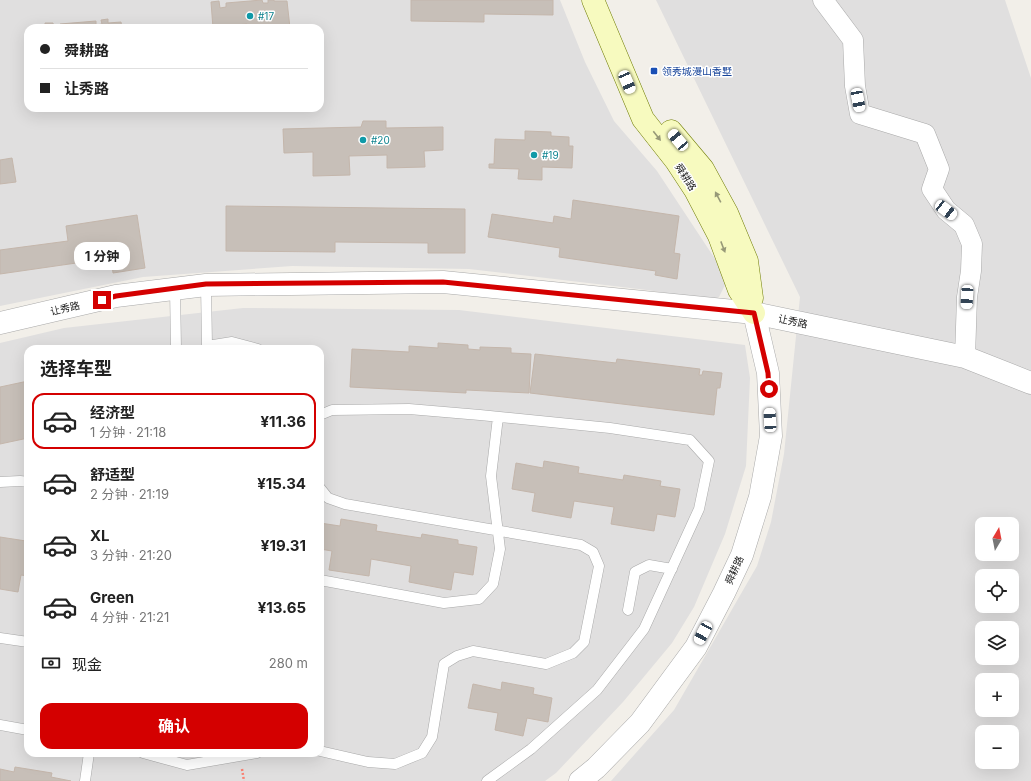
<!DOCTYPE html>
<html lang="zh">
<meta charset="utf-8">
<style>
:root{--surface:#fff;--page:#f2f2f2;--text:#222;--muted:#767676;--line:#e0e0e0;--accent:#d40000}
body{margin:0;font-family:Inter,"Noto Sans SC",sans-serif;background:var(--page);color:var(--text);height:100vh;display:flex;flex-direction:column;font-size:15px;white-space:nowrap}
*{box-sizing:border-box;margin:0}
p{font-size:13px;color:var(--muted)}
.icon{flex:none;width:22px;height:22px;fill:none;stroke:currentColor;stroke-width:2;stroke-linecap:round;stroke-linejoin:round}
.map{position:relative;flex:1;overflow:hidden}
.details{position:absolute;left:24px;top:345px;width:300px;height:412px;display:flex;flex-direction:column;background:var(--surface);border-radius:12px;box-shadow:0 4px 16px #0002}
.details>*{flex:none}
.top-card{position:absolute;left:24px;top:24px;width:300px;height:88px;border-radius:12px;box-shadow:0 4px 16px #0002;display:grid;align-content:center;height:88px;padding:0 16px;background:var(--surface)}
.needle{width:26px;rotate:10deg}
.tools{position:absolute;left:975px;top:517px;display:grid;gap:8px}
.tools a{display:grid;place-items:center;width:44px;height:44px;border-radius:8px;background:var(--surface);box-shadow:0 4px 16px #0002;font-size:20px}
.end{position:absolute;width:18px;height:18px;margin:-9px;border:5px solid #d40000;background:#fff;box-shadow:0 0 0 2px #fff}
.from{border-radius:50%}
.bubble{position:absolute;height:28px;border-radius:12px;background:var(--surface);box-shadow:0 4px 16px #0002;font-size:13px;font-weight:700;line-height:28px;text-align:center}
.car{position:absolute;width:12px;height:24px;margin:-12px -6px;border-radius:5px;box-shadow:0 0 3px 1px #0007;background:linear-gradient(#fff 24%,#345 0 40%,#fff 0 76%,#345 0 86%,#fff 0)}
.top-card b{display:flex;align-items:center;gap:14px;height:38px;font-size:15px}
.top-card b+b{border-top:1px solid var(--line)}
.top-card i{width:10px;height:10px;background:var(--text)}
ul{padding:0;list-style:none}
li{display:flex;align-items:center;gap:12px;height:56px;margin:0 8px 6px;padding:0 8px;border:2px solid transparent;border-radius:12px}
li div{flex:1}
li b{display:block;font-size:15px}
li em{font-style:normal;font-weight:700}
li.selected{border-color:var(--accent)}
li>.icon{width:36px;height:36px;stroke-width:1.5}
h2{padding:0 16px;font-size:18px;line-height:48px}
.pay{display:flex;align-items:center;gap:10px;height:44px;padding:0 16px;font-size:15px}
.pay p{margin-inline-start:auto}
.primary-button{display:flex;gap:8px;margin-top:auto;padding:8px 16px}
.primary-button a{flex:1;height:46px;border-radius:12px;background:var(--accent);color:#fff;font-size:16px;font-weight:700;line-height:46px;text-align:center}
.map>svg:first-child{display:block}
.residential{fill:#e0dfdf;fill-rule:evenodd}
.building{fill:#c7bfb8;stroke:#c4b6ab}
.lines{fill:none;stroke-linecap:round;stroke-linejoin:round}
.service-casing{stroke:#a9a9a9;stroke-width:11}
.minor-casing{stroke:#a9a9a9;stroke-width:21}
.tertiary-casing{stroke:#a9a9a9;stroke-width:23}
.secondary-casing{stroke:#707d05;stroke-width:23}
.path{stroke:#fa8072;stroke-width:2.5;stroke-dasharray:2 2;stroke-linecap:butt}
.service{stroke:#fff;stroke-width:10}
.minor{stroke:#fff;stroke-width:20}
.tertiary{stroke:#fff;stroke-width:22}
.secondary{stroke:#f7fabf;stroke-width:22}
.oneway{fill:#979978}
.route{stroke:#d40000;stroke-width:5}
.culture-dot{fill:#0f9aa8;stroke:#fff;stroke-width:1.5}
.transit-dot{fill:#1a4fb4;stroke:#fff;stroke-width:1.5}
.labels{text-anchor:middle;dominant-baseline:central;stroke-width:3;stroke-linejoin:round;paint-order:stroke}
.culture-label{font-size:10px;fill:#0d838f;stroke:#fff;text-anchor:start}
.transit-label{font-size:10px;fill:#164399;stroke:#fff;text-anchor:start}
.street-label{font-size:10px;fill:#222;stroke:#fff}
</style>
<div class="map">
<svg width="1031" height="781" viewBox="0 0 1031 781">
<rect width="100%" height="100%" fill="#f2efe9"/>
<path class="residential" d="M0,0H560L585,62L614,121L657,171L723,271L727,281L719,297L711,300L647,290L469,269L292,266L143,277L0,306ZM28,28H320V108H28Z
M656,0H1005L1031,78V781H611L674,710L757,566L771,522L784,454L800,297ZM982,524H1012V554H982ZM982,576H1012V606H982ZM982,628H1012V658H982ZM982,680H1012V710H982ZM982,732H1012V762H982Z
M243,308L459,310L745,345L750,378L746,466L725,534L694,607L672,643L623,702L556,773L545,781H0V343L64,328ZM28,349H320V753H28Z"/>
<path class="building" d="M262,0L263,3H268V0H274V1H287L290,28H248L247,24L236,25V28H213L211,2L219,1L220,8L226,7V3Z
M411,0H553V15L484,14V22L411,21Z
M108,19V23L121,22L122,28H60V24L96,21V25L102,24L101,20Z
M45,23H53L54,28H45Z
M363,121H386V128L443,127V150L424,151L425,167L387,168V155L349,156L350,175L313,176V152L284,153L283,129L361,127Z
M525,131L551,132V136L569,137V146H573L572,168L542,167V180L518,179L519,169L489,168V164H494L495,139L525,140Z
M12,158L16,182L0,184V160Z
M573,200L679,216L674,253L680,254L677,279L655,275L656,271L559,257L560,248L488,237L492,214L553,223L554,216L571,219Z
M226,206L465,209V253H428V243L335,242V252L226,251Z
M137,215L145,268L113,273L111,258L0,274V250L68,241L66,226Z
M438,343L468,345V349L480,350V347L511,348V353L531,354L529,393L466,390V393L350,387L352,349L409,352V346L438,348Z
M535,354L616,363L617,359L700,369L699,375H702L703,371L722,373L720,388H717L714,415L530,393Z
M28,381V438L0,444V387Z
M544,461L579,467L578,473L623,480L624,475L661,481L660,486L680,489L675,517L657,514L654,531L611,524L614,507L574,501L571,518L532,511L535,493L512,489L516,463L543,468Z
M341,519L377,525L376,531L421,538L422,534L458,540V544L477,547L473,575L454,572L451,590L409,582L411,566L371,559L369,576L329,570L332,551L320,549V523L340,526Z
M0,537L26,541L25,547H28V576L21,575L18,592L0,589Z
M502,682L534,688L533,694L552,698L548,722L527,718L523,736L495,730L498,713L468,708L473,684L501,690Z
M15,767L52,773L51,777L71,781H0V769L14,772Z"/>
<g class="lines">
<defs>
<path id="service" d="M206,285L207,346L232,342L258,349
M175,289L176,349
M320,415L332,410L409,409L480,415L610,428L690,440L709,461L699,509L644,629L597,690L531,749L487,781
M0,482L20,481L28,482
M320,488L328,498L345,504L581,545L593,552L599,566L584,642L573,653L546,664L473,651L457,656L444,664L432,737L422,753L395,764L368,762L320,751
M320,580L444,603L479,599L493,584L500,549L491,476L498,417
M628,610L635,572L649,565L672,569
M0,638L28,642
M0,725L28,730
M143,753L187,765L257,753
M85,781L89,753"/>
<path id="minor" d="M823,0L853,40L855,86L860,114L925,134L939,169L932,189L946,210L964,225L972,244L971,271L967,297L965,357"/>
<path id="tertiary" d="M0,323L116,296L206,285L443,282L754,313L965,357L1031,383
M580,781L596,768L640,723L696,647L724,593L742,555L760,497L771,436L768,373L754,313"/>
<path id="secondary" d="M593,0L643,119L676,161L695,190L719,236L739,290L754,313
M671,131L703,169L727,213L747,261L752,298"/>
</defs>
<use href="#service" class="service-casing"/>
<use href="#minor" class="minor-casing"/>
<use href="#tertiary" class="tertiary-casing"/>
<use href="#secondary" class="secondary-casing"/>
<path class="path" d="M242,769L244,781"/>
<use href="#service" class="service"/>
<use href="#minor" class="minor"/>
<use href="#tertiary" class="tertiary"/>
<use href="#secondary" class="secondary"/>
</g>
<defs><path id="oneway-solid" d="M-6-.8H1V-3.2L6.5 0L1 3.2V.8H-6Z"/></defs>
<g class="oneway">
<use href="#oneway-solid" transform="translate(657 136) rotate(52)"/>
<use href="#oneway-solid" transform="translate(718 197) rotate(-118)"/>
<use href="#oneway-solid" transform="translate(723 247) rotate(69)"/>
</g>
<g class="lines">
<path class="route" d="M102,300L116,296L206,284L443,282L754,313L768,373L769,389"/>
</g>
<g class="culture-dot">
<circle cx="250" cy="16" r="4"/>
<circle cx="363" cy="140" r="4"/>
<circle cx="534" cy="155" r="4"/>
</g>
<rect class="transit-dot" x="650" y="67" width="8" height="8" rx="2"/>
<g class="labels">
<g class="culture-label">
<text x="258" y="16">#17</text>
<text x="371" y="140">#20</text>
<text x="542" y="155">#19</text>
</g>
<g class="transit-label">
<text x="662" y="71">领秀城漫山香墅</text>
</g>
<g class="street-label">
<text transform="translate(686 177) rotate(57)">舜耕路</text>
<text transform="translate(65 308) rotate(-13)">让秀路</text>
<text transform="translate(793 321) rotate(12)">让秀路</text>
<text transform="translate(734 570) rotate(-66)">舜耕路</text>
</g>
</g>
</svg>
<div class="tools">
<a><svg class="needle" viewBox="-14 -14 28 28"><path d="M0-13l5 13h-10z" fill="#e53935"/><path d="M0 13l5-13h-10z" fill="#767676"/></svg></a>
<a><svg class="icon" aria-label="locate" viewBox="0 0 24 24"><circle cx="12" cy="12" r="6"/><path d="M12 2v4M12 18v4M2 12h4M18 12h4"/></svg></a>
<a><svg class="icon" aria-label="layers" viewBox="0 0 24 24"><path d="M12 4l9 5-9 5-9-5zM3 14l9 5 9-5"/></svg></a>
<a>+</a>
<a>−</a>
</div>
<i class="end from" style="left:769px;top:389px"></i>
<i class="end" style="left:102px;top:300px"></i>
<div class="bubble" style="left:74px;top:242px;width:56px">1 分钟</div>
<i class="car" style="left:627px;top:82px;rotate:157deg"></i>
<i class="car" style="left:858px;top:100px;rotate:169deg"></i>
<i class="car" style="left:678px;top:140px;rotate:320deg"></i>
<i class="car" style="left:946px;top:210px;rotate:128deg"></i>
<i class="car" style="left:967px;top:297px;rotate:183deg"></i>
<i class="car" style="left:770px;top:420px;rotate:357deg"></i>
<i class="car" style="left:703px;top:633px;rotate:208deg"></i>
<div class="top-card">
<b><i class="from"></i>舜耕路</b>
<b><i></i>让秀路</b>
</div>
<section class="details">
<h2>选择车型</h2>
<ul>
<li class="selected"><svg class="icon" aria-label="car" viewBox="0 0 24 24"><path d="M5 17H2v-5l4-1 3-4h7l3 4 3 1v5h-3M9 17h6M6 11h13"/><circle cx="7" cy="17" r="2"/><circle cx="17" cy="17" r="2"/></svg><div><b>经济型</b><p>1 分钟 · 21:18</p></div><em>¥11.36</em></li>
<li><svg class="icon" aria-label="car" viewBox="0 0 24 24"><path d="M5 17H2v-5l4-1 3-4h7l3 4 3 1v5h-3M9 17h6M6 11h13"/><circle cx="7" cy="17" r="2"/><circle cx="17" cy="17" r="2"/></svg><div><b>舒适型</b><p>2 分钟 · 21:19</p></div><em>¥15.34</em></li>
<li><svg class="icon" aria-label="car" viewBox="0 0 24 24"><path d="M5 17H2v-5l4-1 3-4h7l3 4 3 1v5h-3M9 17h6M6 11h13"/><circle cx="7" cy="17" r="2"/><circle cx="17" cy="17" r="2"/></svg><div><b>XL</b><p>3 分钟 · 21:20</p></div><em>¥19.31</em></li>
<li><svg class="icon" aria-label="car" viewBox="0 0 24 24"><path d="M5 17H2v-5l4-1 3-4h7l3 4 3 1v5h-3M9 17h6M6 11h13"/><circle cx="7" cy="17" r="2"/><circle cx="17" cy="17" r="2"/></svg><div><b>Green</b><p>4 分钟 · 21:21</p></div><em>¥13.65</em></li>
</ul>
<div class="pay"><svg class="icon" aria-label="cash" viewBox="0 0 24 24"><path d="M3 7h18v10H3z"/><circle cx="12" cy="12" r="2"/></svg>现金<p>280 m</p></div>
<div class="primary-button"><a>确认</a></div>
</section>
</div>
